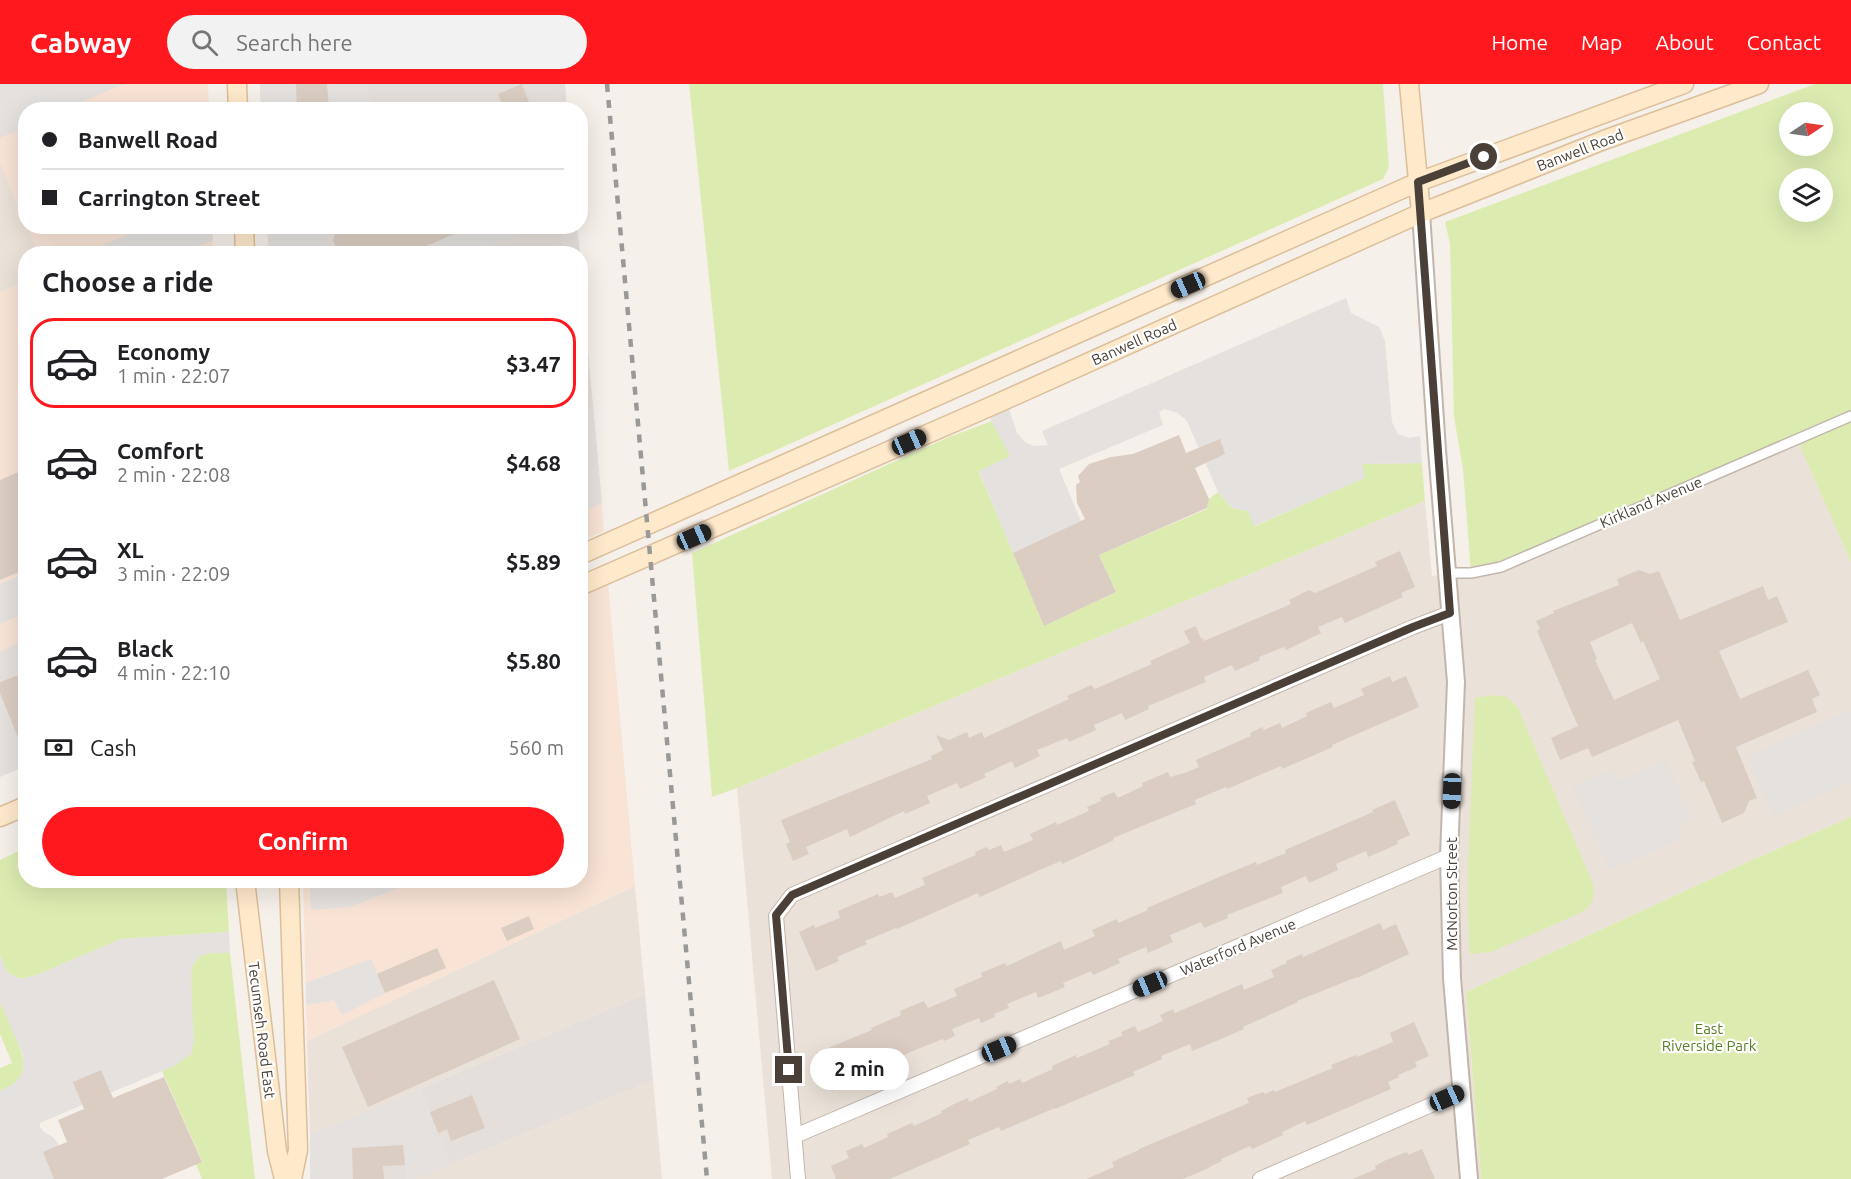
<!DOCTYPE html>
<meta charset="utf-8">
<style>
:root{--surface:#fff;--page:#f2f2f2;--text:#202124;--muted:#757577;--line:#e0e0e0;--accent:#ff181e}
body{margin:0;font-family:Ubuntu,sans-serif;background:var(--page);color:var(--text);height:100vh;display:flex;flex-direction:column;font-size:22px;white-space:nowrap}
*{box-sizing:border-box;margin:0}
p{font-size:20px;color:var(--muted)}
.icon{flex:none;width:33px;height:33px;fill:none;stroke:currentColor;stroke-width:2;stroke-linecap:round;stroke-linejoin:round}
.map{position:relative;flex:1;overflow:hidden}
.details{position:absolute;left:18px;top:162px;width:570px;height:642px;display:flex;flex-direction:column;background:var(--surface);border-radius:24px;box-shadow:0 6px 24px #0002}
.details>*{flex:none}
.banner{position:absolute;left:18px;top:18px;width:570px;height:132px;border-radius:24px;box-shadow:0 6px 24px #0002;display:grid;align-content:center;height:132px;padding:0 24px;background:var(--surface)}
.needle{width:39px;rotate:77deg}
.fabs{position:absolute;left:1779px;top:18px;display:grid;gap:12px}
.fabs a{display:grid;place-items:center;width:54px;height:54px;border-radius:50%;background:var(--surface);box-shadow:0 6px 24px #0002;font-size:30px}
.end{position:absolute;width:27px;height:27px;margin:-14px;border:8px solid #4a4037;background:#fff;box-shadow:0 0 0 3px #fff}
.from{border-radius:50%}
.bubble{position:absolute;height:42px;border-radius:21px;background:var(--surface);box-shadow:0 6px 24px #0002;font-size:20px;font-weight:700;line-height:42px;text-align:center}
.car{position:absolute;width:18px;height:36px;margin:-18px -9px;border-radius:8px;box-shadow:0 0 4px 2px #0007;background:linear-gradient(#222 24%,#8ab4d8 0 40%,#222 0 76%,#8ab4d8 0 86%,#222 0)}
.banner b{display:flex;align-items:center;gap:21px;height:57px;font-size:22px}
.banner b+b{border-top:2px solid var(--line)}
.banner i{width:15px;height:15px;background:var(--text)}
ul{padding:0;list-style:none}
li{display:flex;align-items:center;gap:18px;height:90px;margin:0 12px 9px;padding:0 12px;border:3px solid transparent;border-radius:24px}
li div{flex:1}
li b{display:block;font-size:22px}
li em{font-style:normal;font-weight:700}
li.on{border-color:var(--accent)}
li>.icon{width:54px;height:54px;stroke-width:1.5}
h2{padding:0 24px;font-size:27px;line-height:72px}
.pay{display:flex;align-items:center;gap:15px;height:66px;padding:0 24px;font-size:22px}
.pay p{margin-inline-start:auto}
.cta{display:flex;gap:12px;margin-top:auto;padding:12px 24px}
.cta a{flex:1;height:69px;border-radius:36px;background:var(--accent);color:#fff;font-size:24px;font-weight:700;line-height:69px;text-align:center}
header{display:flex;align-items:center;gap:36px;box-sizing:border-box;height:84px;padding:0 30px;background:var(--accent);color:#fff}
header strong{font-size:28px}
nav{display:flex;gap:33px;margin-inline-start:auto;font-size:21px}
.search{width:420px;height:54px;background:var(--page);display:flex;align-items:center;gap:15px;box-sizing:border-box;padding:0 21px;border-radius:33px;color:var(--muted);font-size:22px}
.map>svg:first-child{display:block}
.residential{fill:#eae1d8}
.commercial{fill:#f8e3d5}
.industrial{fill:#e5dfdb}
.green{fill:#dcecb1;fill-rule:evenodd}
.parking{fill:#e4e1de}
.building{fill:#dbcdc1;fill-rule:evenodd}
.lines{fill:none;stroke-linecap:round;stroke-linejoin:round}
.pedestrian-casing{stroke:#c2b6ac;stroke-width:12}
.minor-casing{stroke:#c2b6ac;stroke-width:16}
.tertiary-casing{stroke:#c2b6ac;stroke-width:20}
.secondary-casing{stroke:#dbbe9a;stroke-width:21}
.pedestrian{stroke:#fff;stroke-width:9}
.minor{stroke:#fff;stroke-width:14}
.tertiary{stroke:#fff;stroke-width:16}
.secondary{stroke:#ffe9cb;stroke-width:18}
.rail{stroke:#999;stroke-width:4.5;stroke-dasharray:8 8;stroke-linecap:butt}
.route{stroke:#4a4037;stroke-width:8}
.labels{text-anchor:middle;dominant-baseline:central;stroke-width:4.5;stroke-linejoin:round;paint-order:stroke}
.street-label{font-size:15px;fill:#4a4037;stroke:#fff}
.park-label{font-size:15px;fill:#588126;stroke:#fff}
</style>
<header>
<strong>Cabway</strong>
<div class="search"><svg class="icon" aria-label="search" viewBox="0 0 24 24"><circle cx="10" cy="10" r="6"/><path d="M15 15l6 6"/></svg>Search here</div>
<nav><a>Home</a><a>Map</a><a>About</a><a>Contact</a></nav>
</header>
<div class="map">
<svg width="1851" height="1095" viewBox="0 0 1851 1095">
<rect width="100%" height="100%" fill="#f6f0ea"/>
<path class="residential" d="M0,78L25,139L26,142L27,143L39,169L26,170L25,197L0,208Z
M1798,355L1851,478V733L1752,776L1466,908L1481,1095H772L737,704L1425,417L1432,492L1501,483Z
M635,802L645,910L310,1051L307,957Z
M653,996L662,1095H415L451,1080Z"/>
<path class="commercial" d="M0,0H208L209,25L26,26L25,139L0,78Z
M27,143H212L213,169H39Z
M25,197V682L0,693V208Z
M593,322L604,447L581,457V328Z
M608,499L635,802L307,957L303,797L580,796L581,511Z"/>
<path class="industrial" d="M260,0H565L567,25H261Z
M267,143H577L580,169H269Z
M580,180L593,322L581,328H580Z
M645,910L653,996L415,1095H310V1051Z"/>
<path class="green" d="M689,0H1383L1389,83L1383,95L729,387Z
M1815,0H1851V478L1797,355L1501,483L1471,489L1463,385L1454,333L1450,160L1445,138ZM1790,28H1822V62H1790ZM1790,94H1822V128H1790Z
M992,337L1011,372L979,388L1044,542L1116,508L1099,471L1207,425L1209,415L1218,408L1232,424L1248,427L1255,442L1364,394L1361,380L1422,379L1425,417L737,704L712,713L692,469L949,353Z
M1493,611L1507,613L1518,624L1594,802L1593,817L1583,828L1491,868L1470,870L1469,860L1468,790L1475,614Z
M1851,733V1095H1481L1466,908L1752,776Z
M25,764L26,796H80V798L89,799L94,796L226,797L229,848L121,855L37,891L20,895L7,888L0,872V776Z
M211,869H230L255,1095H202L196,1080L202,1077L162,987L176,981L192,882L200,872Z
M0,918C7,934 30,974 22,990C18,999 9,1003 0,1007V984L12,979L0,950Z"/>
<path class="parking" d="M0,0H124L65,25L26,26L25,43L0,54Z
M260,0H296L297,25H261Z
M327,0H366L375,24L353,25L351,20L334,25H329Z
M149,143H212L213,157L200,161V169H82Z
M267,143H338L333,156L339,169H269Z
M452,143H537L473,169L407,170Z
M1346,214L1351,229L1379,243L1385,257L1392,338L1398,350L1409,354L1420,352L1422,379L1362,380L1365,394L1254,442L1248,427L1232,424L1218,408L1187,337L1178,329L1164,325L1159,328L1163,341L1059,385L1081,437L1013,469L979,387L1010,372L990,334L1009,325L1017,349L1025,358L1033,362L1048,361L1042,347Z
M593,322L602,419L581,428V328Z
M25,490V529L0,540V500Z
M25,556V588L0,598V568Z
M0,609L23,665H26L25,682L0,693Z
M1851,626V698L1773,732L1746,672Z
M1666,676L1692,735L1678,741L1683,754L1609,786L1572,702L1612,685L1618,697Z
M330,797V796L417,797L350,823L311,826L310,801H325Z
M229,848L230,869H211L200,872L192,882L191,892L194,957L191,970L176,981L40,1039V1043L43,1047L54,1054L58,1060L73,1095H0V1007L14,1000L23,988V971L0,918V872L7,888L20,895L37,891L121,855Z
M371,875L385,909L342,931L334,916L306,921V899Z
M421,1005L451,1080L415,1095H406L403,1061L352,1064L353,1095H310V1051Z"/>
<path class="building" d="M296,0H327L329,26H297Z
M522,0L532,26H504L498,10Z
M338,142H471V143L407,170H339L333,156Z
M1179,351L1186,369L1220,355L1225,370L1195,384L1209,415L1207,424L1099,471L1116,508L1044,542L1013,469L1085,435L1077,419L1076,401L1080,398L1078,392L1089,380L1111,373L1133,370Z
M26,385V485L0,496V396Z
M1400,467L1415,503L1401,509L1403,513L1345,539L1342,533L1318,543L1321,549L1286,566L1284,563L1259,573L1260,576L1235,587L1232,581L1204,593L1206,598L1148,622L1149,625L1125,636L1122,629L1094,641L1096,646L1069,658L1067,654L1037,666L1040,672L1015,684L1012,677L984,690L986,693L960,705L957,699L927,712L930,719L905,730L904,727L850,753L847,745L829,753L806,763L809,770L793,777L786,760L790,758L781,736L932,675L931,672L943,666L936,651L949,656L967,648L969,654L982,648L984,654L1069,615L1067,612L1091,601L1095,605L1152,580L1150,577L1190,559L1184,547L1196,542L1201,555L1203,554L1204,557L1291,520L1289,516L1309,506L1315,509L1377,482L1375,478Z
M1639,486L1650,490L1659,487L1680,536L1763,502L1768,516L1777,512L1788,538L1719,567L1740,615L1808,586L1820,611L1812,615L1817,628L1736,663L1757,714L1749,717L1744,729L1722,739L1704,697L1701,698L1692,678L1695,677L1678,636L1592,673L1588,664L1560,676L1551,654L1578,642L1537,547L1540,545L1536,537L1554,529L1553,527L1619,501L1617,495ZM1632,539L1641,559L1643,557L1660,595L1614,616L1595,576L1597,575L1590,558Z
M26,588V671H25L0,609V598Z
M1390,592L1392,598L1406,592L1419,623L1332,661L1333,663L1282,685L1281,682L1227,705L1226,703L1195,716L1196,720L1113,754L1114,756L1062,780L1061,777L1035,788L980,813L978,809L897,845L896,844L865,857L867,860L837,873L839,877L816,887L799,848L814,841L815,844L840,834L838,827L878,810L879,813L892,808L895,814L925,801L922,794L976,771L975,768L987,763L989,766L1001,761L1004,768L1033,756L1030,750L1056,738L1057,741L1089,727L1087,723L1101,717L1100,714L1114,708L1118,714L1143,702L1142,699L1168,688L1170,693L1185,689L1199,683L1196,676L1251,652L1250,649L1262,643L1264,646L1280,639L1282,644L1307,632L1306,629L1331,618L1334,624L1364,611L1361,605Z
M1395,716L1410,751L1397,757L1398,760L1368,773L1366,767L1336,780L1338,786L1309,799L1306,792L1281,803L1283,809L1227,831L1228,834L1204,844L1201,838L1170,851L1173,858L1148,869L1146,863L1118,875L1120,879L1093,891L1091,887L1063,899L1065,903L1053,908L1038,914L1036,908L1007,920L1009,924L994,930L995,933L981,939L979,934L952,945L955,952L944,957L943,955L910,968L897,975L898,978L874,988L871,982L841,995L844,1002L832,1007L816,969L872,946L871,944L901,931L900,927L924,917L928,924L957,912L954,905L982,893L981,889L1005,879L1007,882L1061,857L1064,866L1095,852L1092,846L1117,835L1118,839L1148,826L1147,824L1224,791L1256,778L1257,781L1286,769L1285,766L1373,728L1372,726Z
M529,832L534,845L507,857L501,844Z
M1380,839L1383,846L1396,840L1409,870L1357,894V893L1297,917L1298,918L1243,943L1244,945L1221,955L1192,967L1190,960L1161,972L1162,975L1133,988L1135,991L1055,1025V1024L1001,1047L999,1043L968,1056L970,1060L890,1095H836L831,1082L849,1074L846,1067L862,1060L864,1064L888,1053L887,1050L912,1039L914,1042L942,1029L941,1027L956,1019L968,1014L969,1018L997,1005L996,1003L1008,997L1009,1000L1020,995L1022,999L1053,985L1052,982L1076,971L1077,974L1110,960L1108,957L1122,952L1121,948L1135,942L1138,948L1163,937L1160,931L1173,925L1175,929L1242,900L1244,906L1274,893L1271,886L1287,879L1286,877L1302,870L1303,873Z
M437,864L446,884L385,909L377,890Z
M494,896L520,955L368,1023L342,963Z
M1414,938L1429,972L1415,978L1417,983L1398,991L1399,993L1388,998L1391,1005L1307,1041L1305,1037L1282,1048L1283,1051L1252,1065L1250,1062L1221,1075L1222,1077L1209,1083V1084L1183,1095H1086L1114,1083L1112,1078L1139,1066V1065L1249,1019L1247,1014L1263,1008L1265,1010L1274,1006L1275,1008L1333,984L1331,981L1356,971L1357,973L1393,958L1390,949Z
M101,986L113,1014L164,993L202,1078L162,1095H54L43,1068L67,1058L58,1036L84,1025L73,998Z
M472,1011L485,1044L451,1057L447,1045L438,1049L430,1028Z
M403,1061L405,1081L383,1082L384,1095H353L352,1064Z
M1422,1065L1435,1095H1353L1376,1085L1375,1082L1386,1076L1407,1068L1408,1071Z"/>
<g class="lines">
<defs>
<path id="pedestrian" d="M1447,489H1471L1501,483L1851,332"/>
<path id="minor" d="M795,1052L1449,772
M798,1095L776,832L792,811L1413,543L1450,529
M1260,1095L1461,1008"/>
<path id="tertiary" d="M1421,129L1437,366L1456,598L1449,772L1452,894L1469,1095"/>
<path id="secondary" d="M237,0L238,26
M1409,0L1421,129
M244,142L245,170
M580,471L1418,98L1684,0
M580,502L996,320L1421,129L1604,56L1759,0
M0,733L26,722
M245,796L277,1067L284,1095
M289,796L298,1066L292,1095"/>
</defs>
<use href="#pedestrian" class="pedestrian-casing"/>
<use href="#minor" class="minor-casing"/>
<use href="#tertiary" class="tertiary-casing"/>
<use href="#secondary" class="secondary-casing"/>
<use href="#pedestrian" class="pedestrian"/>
<use href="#minor" class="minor"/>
<use href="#tertiary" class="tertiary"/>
<use href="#secondary" class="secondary"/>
<path class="rail" d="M607,0L707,1095"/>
</g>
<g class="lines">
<path class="route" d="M789,986L776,831L792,811L1413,543L1450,529L1418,98L1484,73"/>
</g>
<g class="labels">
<g class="street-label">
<text transform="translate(1580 66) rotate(-21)">Banwell Road</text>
<text transform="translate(1134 258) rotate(-24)">Banwell Road</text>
<text transform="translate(1651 418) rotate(-23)">Kirkland Avenue</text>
<text transform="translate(1451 810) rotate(-90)">McNorton Street</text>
<text transform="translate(1238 863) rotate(-23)">Waterford Avenue</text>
<text transform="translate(262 946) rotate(83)">Tecumseh Road East</text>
</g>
<g class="park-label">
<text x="1709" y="944">East<tspan x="1709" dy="17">Riverside Park</tspan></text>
</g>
</g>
</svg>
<div class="fabs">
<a><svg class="needle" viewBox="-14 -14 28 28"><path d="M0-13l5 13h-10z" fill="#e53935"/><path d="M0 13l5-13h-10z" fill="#757577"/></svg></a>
<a><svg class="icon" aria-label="layers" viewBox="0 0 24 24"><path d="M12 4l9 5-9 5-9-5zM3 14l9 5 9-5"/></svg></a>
</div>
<i class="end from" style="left:1484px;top:73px"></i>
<i class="end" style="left:789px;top:986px"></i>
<div class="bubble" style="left:810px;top:964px;width:99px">2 min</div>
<i class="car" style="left:1188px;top:201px;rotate:246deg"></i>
<i class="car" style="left:909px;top:358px;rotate:66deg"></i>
<i class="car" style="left:694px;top:453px;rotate:66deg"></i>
<i class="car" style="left:1452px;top:707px;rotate:182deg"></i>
<i class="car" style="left:1150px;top:900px;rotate:247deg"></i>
<i class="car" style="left:999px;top:965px;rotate:67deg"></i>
<i class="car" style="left:1447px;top:1014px;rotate:66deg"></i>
<div class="banner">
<b><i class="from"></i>Banwell Road</b>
<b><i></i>Carrington Street</b>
</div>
<section class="details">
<h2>Choose a ride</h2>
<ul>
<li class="on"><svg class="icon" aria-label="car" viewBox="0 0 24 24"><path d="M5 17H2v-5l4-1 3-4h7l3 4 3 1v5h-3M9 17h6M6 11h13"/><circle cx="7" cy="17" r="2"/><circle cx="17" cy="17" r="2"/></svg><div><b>Economy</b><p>1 min · 22:07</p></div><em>$3.47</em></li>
<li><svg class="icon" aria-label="car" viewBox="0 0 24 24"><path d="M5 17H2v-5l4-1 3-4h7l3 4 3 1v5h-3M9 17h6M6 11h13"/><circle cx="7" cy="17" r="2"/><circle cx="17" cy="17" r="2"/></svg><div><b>Comfort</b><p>2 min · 22:08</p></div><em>$4.68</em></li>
<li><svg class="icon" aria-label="car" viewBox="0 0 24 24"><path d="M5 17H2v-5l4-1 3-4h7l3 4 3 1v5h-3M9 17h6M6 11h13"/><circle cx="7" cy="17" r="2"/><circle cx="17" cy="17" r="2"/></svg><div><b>XL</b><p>3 min · 22:09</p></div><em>$5.89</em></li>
<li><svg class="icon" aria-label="car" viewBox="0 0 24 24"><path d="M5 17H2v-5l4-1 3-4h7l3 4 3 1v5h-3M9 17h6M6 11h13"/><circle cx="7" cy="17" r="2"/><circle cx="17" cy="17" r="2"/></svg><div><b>Black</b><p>4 min · 22:10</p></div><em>$5.80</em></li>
</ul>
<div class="pay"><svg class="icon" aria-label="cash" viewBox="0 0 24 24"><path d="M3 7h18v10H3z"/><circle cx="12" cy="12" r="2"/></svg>Cash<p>560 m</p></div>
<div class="cta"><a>Confirm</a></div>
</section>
</div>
